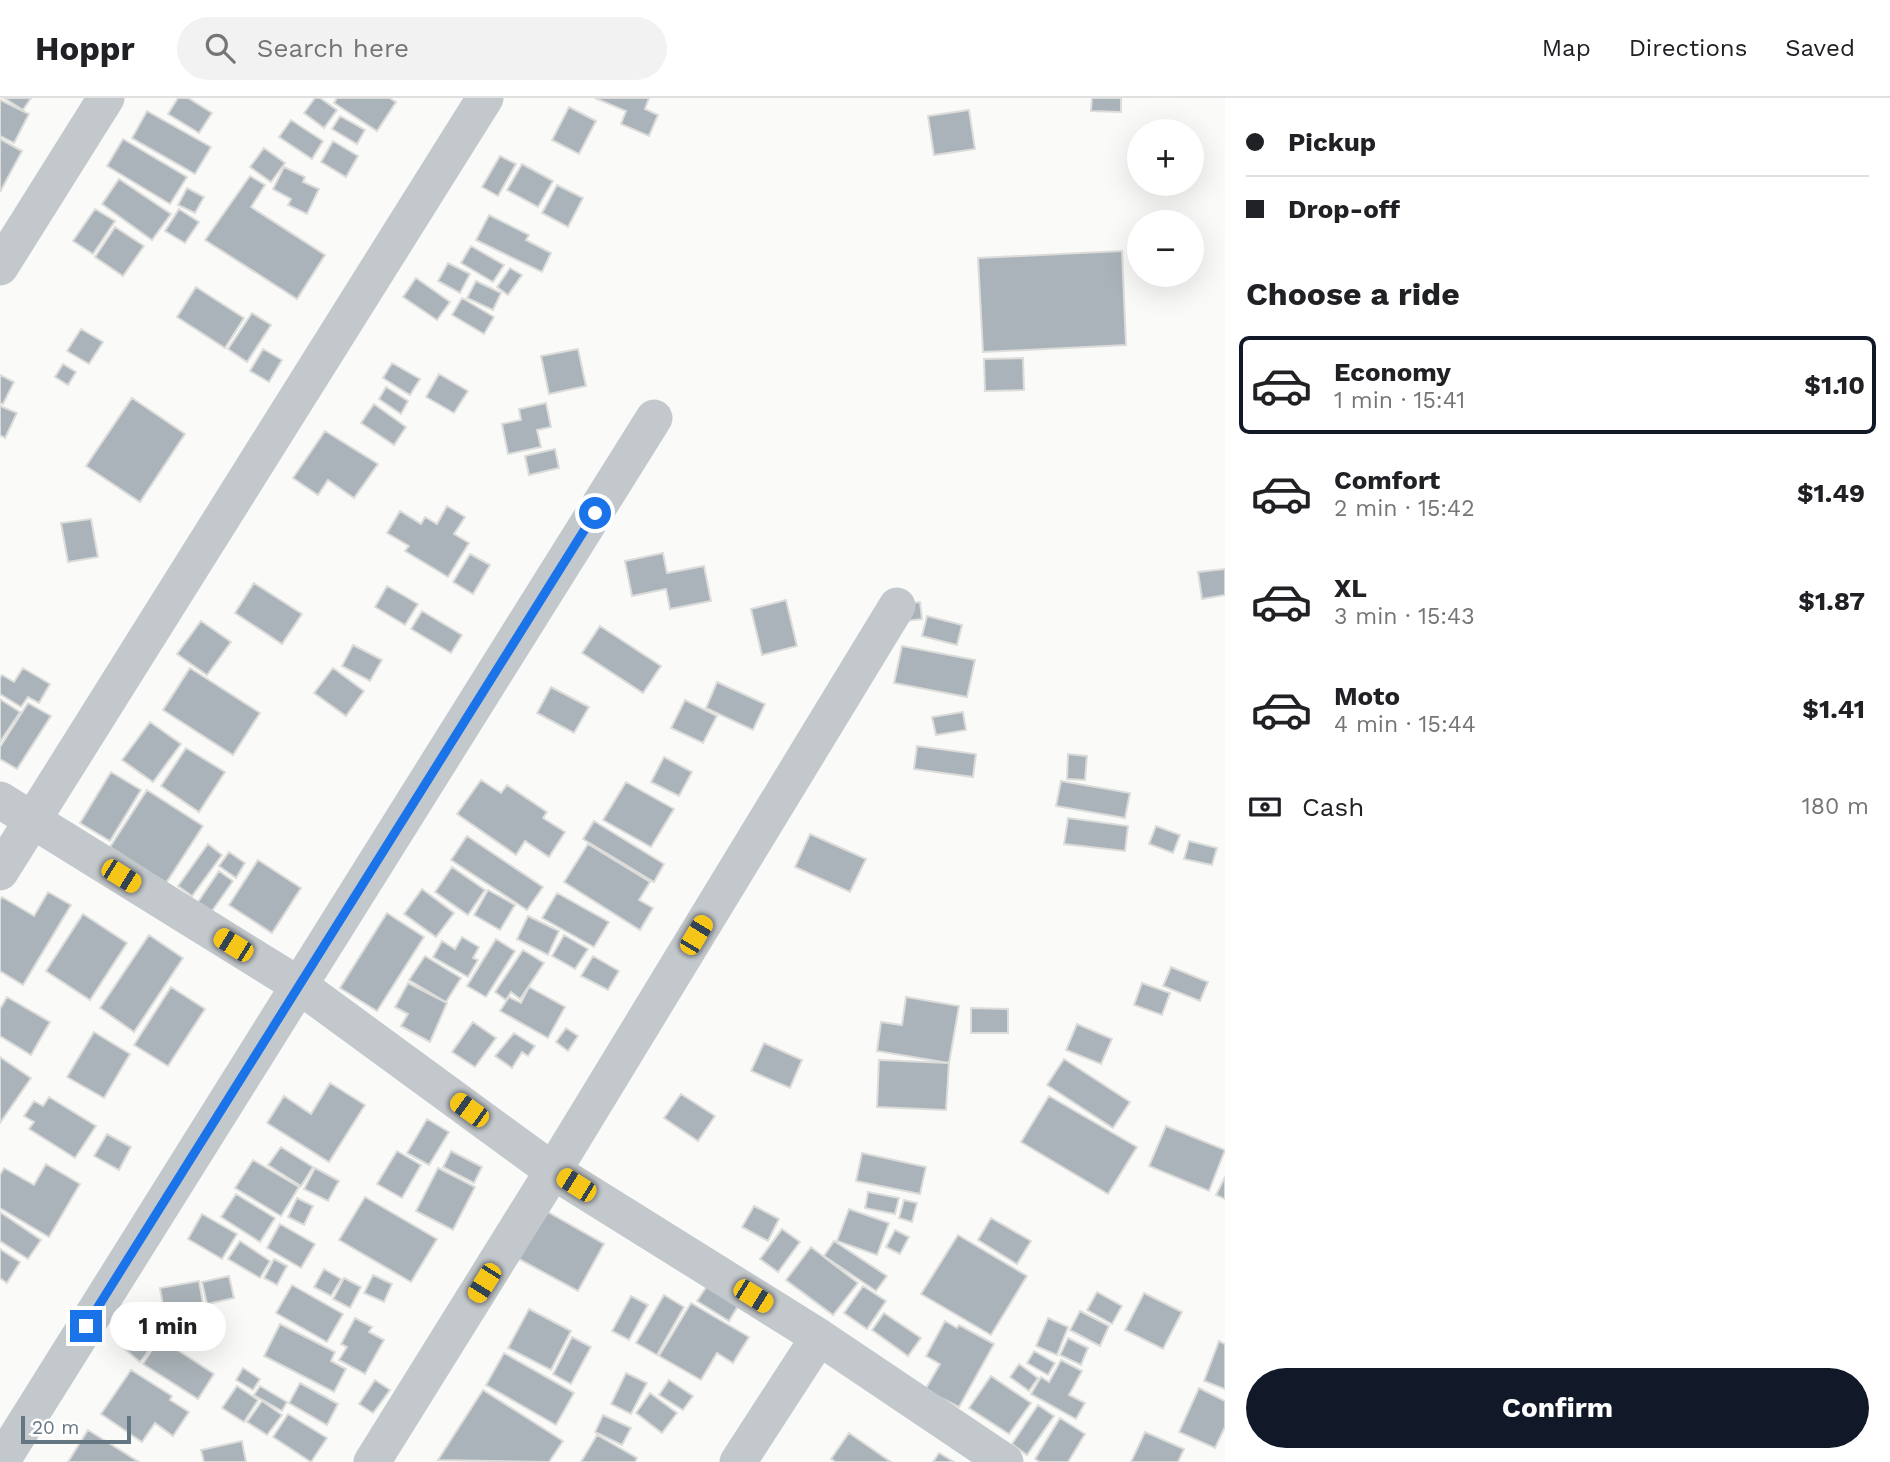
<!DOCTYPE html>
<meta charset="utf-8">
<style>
:root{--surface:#fff;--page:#f2f2f2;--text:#202124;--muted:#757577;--line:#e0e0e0;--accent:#111827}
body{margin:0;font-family:"Work Sans",sans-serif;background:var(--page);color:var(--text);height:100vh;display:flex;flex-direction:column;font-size:26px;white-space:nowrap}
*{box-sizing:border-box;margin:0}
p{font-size:23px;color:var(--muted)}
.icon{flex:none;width:38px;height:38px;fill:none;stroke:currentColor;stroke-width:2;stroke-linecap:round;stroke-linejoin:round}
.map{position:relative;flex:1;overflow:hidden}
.sheet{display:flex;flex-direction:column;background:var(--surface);width:665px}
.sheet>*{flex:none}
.banner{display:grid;align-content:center;height:154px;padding:0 21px;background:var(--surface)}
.controls{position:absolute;left:1127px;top:21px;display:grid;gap:14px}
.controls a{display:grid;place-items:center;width:77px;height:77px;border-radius:50%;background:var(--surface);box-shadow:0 7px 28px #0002;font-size:35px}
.scale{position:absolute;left:21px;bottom:18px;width:110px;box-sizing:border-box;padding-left:7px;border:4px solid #657683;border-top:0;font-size:19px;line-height:24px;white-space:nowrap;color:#657683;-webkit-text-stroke:5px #fff;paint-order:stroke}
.end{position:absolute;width:32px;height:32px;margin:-16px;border:9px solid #1a73e8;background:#fff;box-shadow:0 0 0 4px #fff}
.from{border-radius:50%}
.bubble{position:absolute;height:49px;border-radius:24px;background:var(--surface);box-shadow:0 7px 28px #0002;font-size:23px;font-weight:700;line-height:49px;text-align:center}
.car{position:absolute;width:21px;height:42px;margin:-21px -10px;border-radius:9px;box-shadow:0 0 5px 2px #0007;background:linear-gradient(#f5c518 24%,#345 0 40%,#f5c518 0 76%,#345 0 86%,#f5c518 0)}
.banner b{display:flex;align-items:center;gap:24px;height:66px;font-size:26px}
.banner b+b{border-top:2px solid var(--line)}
.banner i{width:18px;height:18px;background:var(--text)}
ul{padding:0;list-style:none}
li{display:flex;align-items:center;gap:21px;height:98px;margin:0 14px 10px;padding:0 7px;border:4px solid transparent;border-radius:10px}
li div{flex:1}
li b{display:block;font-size:26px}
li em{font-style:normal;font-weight:700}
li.current{border-color:var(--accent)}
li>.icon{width:63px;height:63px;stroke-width:1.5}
h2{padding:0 21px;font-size:32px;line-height:84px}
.pay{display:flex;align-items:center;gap:18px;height:77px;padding:0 21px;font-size:26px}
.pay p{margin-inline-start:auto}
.action{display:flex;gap:14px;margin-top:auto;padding:14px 21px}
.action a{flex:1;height:80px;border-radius:42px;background:var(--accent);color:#fff;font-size:28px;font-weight:700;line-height:80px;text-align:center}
header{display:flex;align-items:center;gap:42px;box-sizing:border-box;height:98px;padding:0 35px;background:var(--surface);border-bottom:2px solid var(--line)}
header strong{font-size:33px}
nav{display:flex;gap:38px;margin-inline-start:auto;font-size:24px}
.search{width:490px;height:63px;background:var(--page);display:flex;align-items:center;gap:18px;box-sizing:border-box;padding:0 24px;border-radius:38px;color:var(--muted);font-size:26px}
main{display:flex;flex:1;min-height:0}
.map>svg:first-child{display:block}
.building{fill:#aab3b9;stroke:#dcdcda;stroke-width:2}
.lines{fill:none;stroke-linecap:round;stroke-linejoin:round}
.minor{stroke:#c3c8cc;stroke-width:37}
.route{stroke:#1a73e8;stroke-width:9}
</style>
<header>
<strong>Hoppr</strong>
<div class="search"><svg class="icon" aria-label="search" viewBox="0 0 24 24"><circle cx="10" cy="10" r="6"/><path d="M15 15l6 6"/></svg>Search here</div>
<nav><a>Map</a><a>Directions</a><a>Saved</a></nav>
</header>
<main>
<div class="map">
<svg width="1225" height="1364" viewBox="0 0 1225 1364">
<rect width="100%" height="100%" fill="#fafaf8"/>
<path class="building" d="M4,0H31L23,12Z
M178,0H188L212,15L199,35L168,16Z
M315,0H320L337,12L324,30L304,15Z
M337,0H389L396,4L377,33L334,5Z
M595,0H649L645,11L658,17L649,38L621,26L626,13Z
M1092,0H1121V14L1091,13Z
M0,2L29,16L14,45L0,38Z
M569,9L596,23L579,56L552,42Z
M969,12L975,51L934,57L928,18Z
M147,13L211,49L195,76L132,40Z
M340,18L365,32L357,46L332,31Z
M291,22L323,43L312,61L279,39Z
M0,41L22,53L0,94Z
M123,41L187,79L170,106L107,68Z
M333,43L358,58L346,79L321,64Z
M264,50L285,65L271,84L250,69Z
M500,58L516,66L498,98L482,89Z
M522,66L553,83L538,109L507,92Z
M284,69L305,79L303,84L319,91L307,116L288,107L291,101L273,91Z
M250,78L265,87L251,109L325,157L297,201L205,142Z
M119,81L171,116L152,142L102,106Z
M557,87L583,100L568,129L542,115Z
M187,90L204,99L195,115L178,107Z
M95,111L115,123L93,156L73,143Z
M179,111L199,124L185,145L165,133Z
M489,117L529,137L526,142L551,155L542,174L476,142Z
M115,129L144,148L123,178L95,159Z
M471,148L504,167L493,184L461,165Z
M1122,153L1126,247L983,254L978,160Z
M448,165L470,176L460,195L438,183Z
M510,170L522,177L508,197L497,189Z
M416,180L450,204L437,222L403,199Z
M476,183L501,195L493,212L467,200Z
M196,189L244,220L225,250L177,219Z
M462,200L494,219L484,236L452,217Z
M252,215L271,227L247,264L228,251Z
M81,231L103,244L89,266L67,253Z
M263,251L282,262L269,284L250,273Z
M578,251L586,288L549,296L541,258Z
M1023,260L1024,292L985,293L984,261Z
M392,265L420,281L410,297L383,280Z
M63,266L76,274L68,287L55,279Z
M439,276L468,293L454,315L426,299Z
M0,277L14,284L3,306L0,305Z
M386,289L408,303L401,316L379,301Z
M132,300L185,336L140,404L86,368Z
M546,305L551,329L537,332L541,349L508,356L502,326L521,322L519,311Z
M374,306L406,329L394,347L361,325Z
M0,308L17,315L5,340L0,337Z
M325,333L378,366L354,400L328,382L318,397L293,380Z
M555,351L559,370L529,377L525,358Z
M447,408L465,419L454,436L469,445L448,479L405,453L409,448L387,435L400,413L421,426L425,419L437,426Z
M91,421L98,459L68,464L61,425Z
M663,455L667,475L704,468L711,503L670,511L666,491L632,498L625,463Z
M470,456L490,467L473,496L453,484Z
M1225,471V497L1202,501L1198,474Z
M254,485L302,516L282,546L235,515Z
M387,488L418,506L405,527L375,509Z
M786,502L797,548L762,557L751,511Z
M920,504L922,521L905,523L904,506Z
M422,513L462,537L451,555L411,531Z
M927,518L962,527L957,547L922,538Z
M201,523L231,544L207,577L177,556Z
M600,528L661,568L643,595L582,555Z
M353,547L382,562L370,583L342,568Z
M902,548L975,562L967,599L894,585Z
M23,570L50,586L39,605L28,599L21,609L0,596V580L2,577L14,584Z
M190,570L260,615L233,657L163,612Z
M333,570L364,593L346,618L314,595Z
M717,584L765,606L753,632L706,610Z
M551,589L589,609L574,635L537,615Z
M0,601L20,614L0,644Z
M685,602L717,618L703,645L671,630Z
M28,605L51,618L17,671L0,661V649Z
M963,614L966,632L936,637L932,619Z
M150,624L181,646L153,684L122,662Z
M917,648L976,656L973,679L914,671Z
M186,650L225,674L199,714L161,688Z
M1068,656L1087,658L1085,682L1067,681Z
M664,659L692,674L679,698L651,684Z
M111,674L141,692L110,743L80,725Z
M481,682L501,695L507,687L547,714L543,720L565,734L549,759L525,743L516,757L457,716Z
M1061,683L1130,695L1125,720L1056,708Z
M626,684L674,711L651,749L603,722Z
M147,692L203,728L166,785L110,749Z
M1068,720L1128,728L1125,753L1064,746Z
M594,723L664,766L654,784L583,741Z
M1156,728L1180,737L1173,755L1149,746Z
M810,736L866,761L850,794L795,769Z
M467,738L543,789L527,812L451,762Z
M1189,743L1217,750L1212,767L1184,761Z
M208,746L222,757L192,798L178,788Z
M588,746L650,784L639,802L653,810L640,832L564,784Z
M229,754L245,765L236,780L219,768Z
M258,762L301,790L272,835L229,807Z
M452,769L485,792L468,817L435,794Z
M219,773L233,783L212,813L198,804Z
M422,791L454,815L436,839L404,816Z
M488,792L515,807L500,832L474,817Z
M48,794L71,807L23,887L0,873V802L2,799L34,818Z
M557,795L609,824L594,849L542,820Z
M387,815L424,839L377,913L340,890Z
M83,816L127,845L90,902L46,873Z
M528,818L559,833L548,857L517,841Z
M149,837L183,860L134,934L100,910Z
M564,837L588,851L575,871L552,858Z
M462,839L479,849L473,860L478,862L468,879L433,859L442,843L455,851Z
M496,841L515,853L486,899L467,888Z
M523,852L544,865L520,901L511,894L506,902L495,894Z
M425,858L461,880L446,904L409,882Z
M593,858L619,873L608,892L581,878Z
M1171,869L1208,884L1200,903L1163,888Z
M408,885L447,905L430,944L401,928L408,916L395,909Z
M1142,885L1170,895L1162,917L1134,907Z
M171,889L205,911L168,968L134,947Z
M529,889L565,909L548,940L500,913L509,899L521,905Z
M7,899L50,924L31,957L0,938V911Z
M906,899L959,908L949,965L877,953L881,924L902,927Z
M971,910L1008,911V935H971Z
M473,924L496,940L475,969L452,954Z
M1077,926L1112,941L1101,966L1066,952Z
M566,930L578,938L568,953L556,944Z
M94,934L130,956L104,1000L67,979Z
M514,935L535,948L528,958L522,954L512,970L495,958Z
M764,945L802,962L790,990L751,973Z
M0,959L31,980L0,1025Z
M1064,961L1130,1004L1113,1030L1047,987Z
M879,962L949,965L946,1012L877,1009Z
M330,985L365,1007L329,1064L267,1025L284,998L311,1016Z
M681,996L715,1018L698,1043L664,1020Z
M1049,998L1137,1049L1108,1096L1021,1044Z
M49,999L96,1028L75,1060L29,1031L34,1024L24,1018L34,1003L43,1008Z
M427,1021L449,1034L429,1067L407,1055Z
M1166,1028L1225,1052L1209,1093L1149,1068Z
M107,1036L131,1049L119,1072L94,1058Z
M281,1049L313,1069L301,1088L268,1067Z
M397,1053L421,1067L402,1100L377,1086Z
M451,1053L482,1069L474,1085L443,1069Z
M862,1055L926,1069L920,1096L856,1083Z
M253,1062L299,1089L281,1118L235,1090Z
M46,1066L80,1086L49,1139L0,1110V1077L4,1070L34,1087Z
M315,1070L339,1083L328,1103L304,1091Z
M438,1070L475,1089L453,1132L416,1113Z
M1225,1079V1101L1216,1097Z
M868,1094L899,1100L895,1116L865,1110Z
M236,1096L275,1120L260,1144L221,1119Z
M365,1099L437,1141L411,1184L339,1142Z
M297,1100L313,1108L304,1127L288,1119Z
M904,1102L917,1105L912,1124L899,1120Z
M754,1108L779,1121L768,1143L742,1129Z
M849,1111L889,1125L877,1157L837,1143Z
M546,1113L604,1146L578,1193L519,1161Z
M0,1114L41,1142L28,1161L0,1143Z
M202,1116L237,1136L222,1161L188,1141Z
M991,1120L1031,1143L1017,1166L978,1142Z
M280,1126L315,1146L301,1170L267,1150Z
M782,1131L800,1144L778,1174L760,1161Z
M895,1132L909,1139L900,1156L886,1149Z
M958,1137L1027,1178L991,1237L921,1196Z
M240,1143L270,1163L260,1180L228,1161Z
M834,1143L887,1178L876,1193L824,1158Z
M811,1149L858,1185L833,1217L786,1182Z
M0,1151L20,1164L7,1185L0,1180Z
M274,1161L287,1168L277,1187L264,1180Z
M324,1171L341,1181L331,1198L314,1189Z
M373,1177L392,1186L384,1204L364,1195Z
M229,1178L234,1200L207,1206L202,1184Z
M344,1180L361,1189L350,1210L333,1201Z
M199,1183L203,1206L164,1214L160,1190Z
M292,1187L343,1216L327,1244L276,1215Z
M707,1188L738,1208L729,1223L697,1203Z
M863,1188L886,1203L867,1231L844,1215Z
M1097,1194L1122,1208L1112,1226L1087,1212Z
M1144,1195L1182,1214L1163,1251L1125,1232Z
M664,1197L684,1209L657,1257L636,1245Z
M631,1198L648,1207L629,1242L612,1233Z
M691,1205L749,1239L733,1265L717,1255L701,1282L659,1258Z
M529,1211L571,1233L551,1272L508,1250Z
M1080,1213L1109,1228L1100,1248L1070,1232Z
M884,1215L921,1240L908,1258L872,1232Z
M355,1220L372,1229L369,1234L384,1242L365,1276L339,1262L347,1249L341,1246Z
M1048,1220L1068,1229L1057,1257L1036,1248Z
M945,1223L957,1230L959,1227L994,1246L959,1309L925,1292L940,1266L926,1258Z
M280,1226L335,1254L331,1263L346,1271L334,1294L264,1258Z
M137,1227L157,1243L140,1264L120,1247Z
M572,1239L591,1249L571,1286L553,1276Z
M159,1240L214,1276L198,1301L143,1266Z
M1068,1240L1088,1250L1081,1267L1060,1257Z
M1219,1243L1225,1246V1291L1204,1283Z
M1034,1253L1055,1265L1048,1277L1027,1265Z
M504,1255L574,1295L556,1327L486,1287Z
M1061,1262L1082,1273L1069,1297L1085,1305L1076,1321L1031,1296L1041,1279L1049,1284Z
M1019,1266L1038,1280L1029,1293L1010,1279Z
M243,1270L260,1281L253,1292L236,1282Z
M131,1272L172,1298L170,1302L189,1314L173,1338L155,1325L142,1344L101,1316Z
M626,1275L647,1285L631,1316L611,1306Z
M991,1278L1031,1305L1009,1336L969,1310Z
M375,1282L390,1292L373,1315L359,1306Z
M669,1282L693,1298L683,1312L659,1297Z
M300,1285L338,1306L327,1327L289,1305Z
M237,1288L258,1302L244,1324L222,1310Z
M260,1288L287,1304L282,1313L254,1297Z
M1199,1290L1225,1303V1329L1215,1350L1179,1334Z
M483,1292L563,1343L549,1364L438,1362Z
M650,1295L677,1315L662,1335L636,1315Z
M262,1303L282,1317L267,1337L247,1324Z
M1038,1307L1054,1318L1027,1357L1012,1346Z
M288,1316L327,1340L311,1364L273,1339Z
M603,1317L631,1330L622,1347L595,1334Z
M1060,1320L1085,1336L1068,1364H1040L1035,1361Z
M88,1332L139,1364H68Z
M1145,1334L1184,1351L1178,1364H1131Z
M849,1335L891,1364H836L831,1361Z
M597,1337L637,1360L635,1364H581Z
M242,1343L246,1364H204L201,1352Z
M939,1355L954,1364H933Z"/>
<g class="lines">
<path class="minor" d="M0,169L106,0
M0,702L300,888L553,1073L819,1239L1005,1364
M0,774L485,0
M1,1364L654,320
M372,1364L553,1073L897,508
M738,1364L819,1239"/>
</g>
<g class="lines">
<path class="route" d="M86,1228L595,415"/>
</g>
</svg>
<div class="controls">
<a>+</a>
<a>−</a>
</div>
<div class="scale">20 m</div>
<i class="end from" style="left:595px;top:415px"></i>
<i class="end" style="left:86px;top:1228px"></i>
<div class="bubble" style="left:110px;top:1204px;width:116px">1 min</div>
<i class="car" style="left:121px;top:778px;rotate:122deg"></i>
<i class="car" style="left:696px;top:837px;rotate:31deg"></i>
<i class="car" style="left:233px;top:847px;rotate:302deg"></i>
<i class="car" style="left:469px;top:1012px;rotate:306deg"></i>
<i class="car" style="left:576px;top:1087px;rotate:302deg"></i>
<i class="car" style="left:484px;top:1185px;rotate:212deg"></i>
<i class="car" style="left:753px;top:1198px;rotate:122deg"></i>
</div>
<section class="sheet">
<div class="banner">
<b><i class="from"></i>Pickup</b>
<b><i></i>Drop-off</b>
</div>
<h2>Choose a ride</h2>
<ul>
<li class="current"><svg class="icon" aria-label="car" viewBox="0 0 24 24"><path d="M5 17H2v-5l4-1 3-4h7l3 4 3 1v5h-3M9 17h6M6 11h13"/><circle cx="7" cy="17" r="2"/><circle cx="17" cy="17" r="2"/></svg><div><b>Economy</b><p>1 min · 15:41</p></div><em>$1.10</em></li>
<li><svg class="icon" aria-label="car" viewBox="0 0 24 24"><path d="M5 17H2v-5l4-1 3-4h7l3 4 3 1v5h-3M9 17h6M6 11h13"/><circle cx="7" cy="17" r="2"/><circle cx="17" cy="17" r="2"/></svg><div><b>Comfort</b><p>2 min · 15:42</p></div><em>$1.49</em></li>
<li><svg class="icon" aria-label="car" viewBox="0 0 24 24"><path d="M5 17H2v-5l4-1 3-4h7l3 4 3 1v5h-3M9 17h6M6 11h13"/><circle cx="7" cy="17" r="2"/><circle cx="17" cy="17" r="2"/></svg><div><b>XL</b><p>3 min · 15:43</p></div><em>$1.87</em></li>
<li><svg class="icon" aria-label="car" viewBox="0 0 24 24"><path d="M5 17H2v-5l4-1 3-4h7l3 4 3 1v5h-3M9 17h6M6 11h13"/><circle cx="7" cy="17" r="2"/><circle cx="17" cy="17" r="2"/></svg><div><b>Moto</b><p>4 min · 15:44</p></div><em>$1.41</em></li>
</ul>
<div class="pay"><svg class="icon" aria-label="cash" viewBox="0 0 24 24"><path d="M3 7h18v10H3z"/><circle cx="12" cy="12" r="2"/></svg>Cash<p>180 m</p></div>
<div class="action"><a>Confirm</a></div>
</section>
</main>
